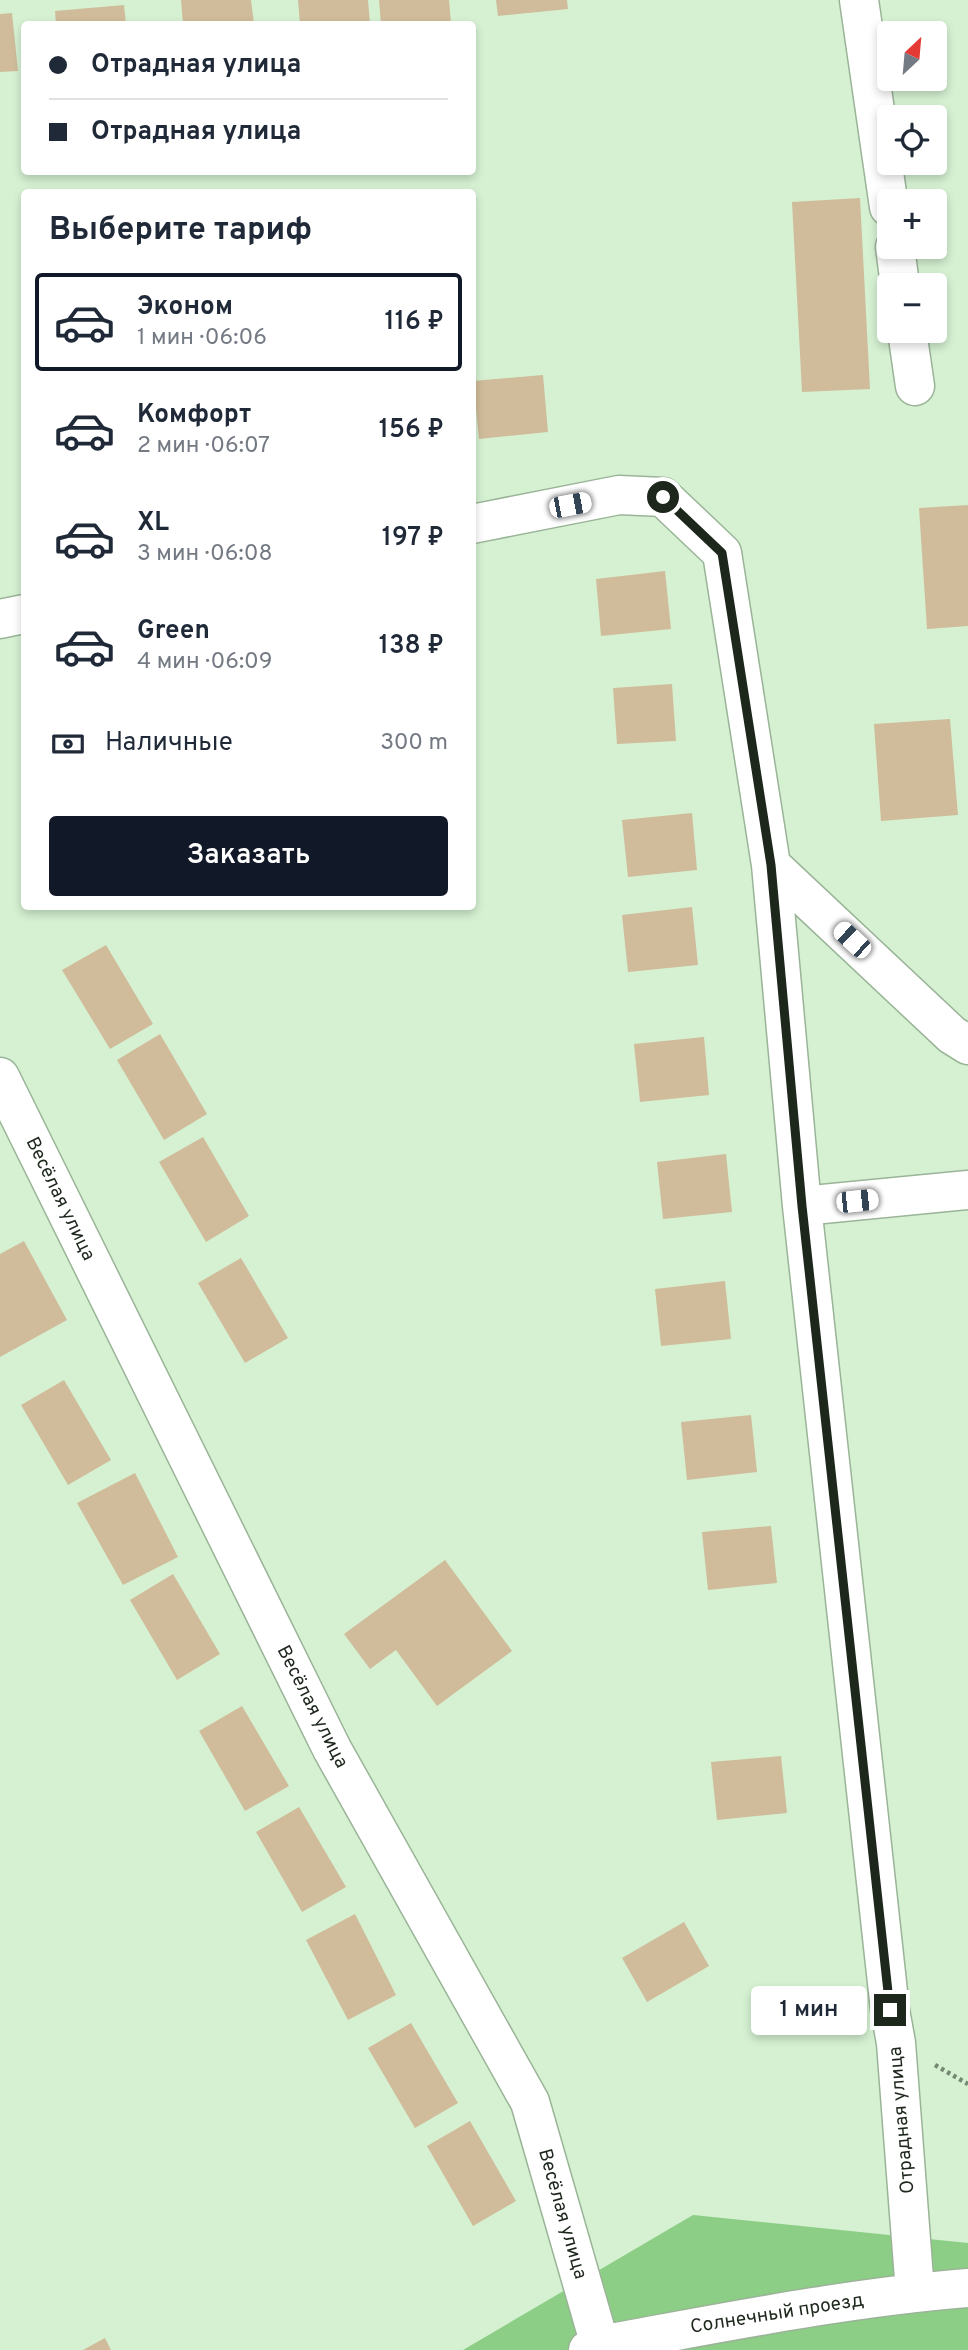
<!DOCTYPE html>
<html lang="ru">
<meta charset="utf-8">
<style>
:root{--surface:#fff;--page:#f2f2f3;--text:#1f2937;--muted:#747a83;--line:#e0e1e3;--accent:#111827}
body{margin:0;font-family:Overpass,sans-serif;background:var(--page);color:var(--text);height:100vh;display:flex;flex-direction:column;font-size:26px;white-space:nowrap}
*{box-sizing:border-box;margin:0}
p{font-size:23px;color:var(--muted)}
.icon{flex:none;width:38px;height:38px;fill:none;stroke:currentColor;stroke-width:2;stroke-linecap:round;stroke-linejoin:round}
.map{position:relative;flex:1;overflow:hidden}
.side{position:absolute;left:21px;top:189px;width:455px;height:721px;display:flex;flex-direction:column;background:var(--surface);border-radius:7px;box-shadow:0 4px 10px #0003}
.side>*{flex:none}
.banner{position:absolute;left:21px;top:21px;width:455px;height:154px;border-radius:7px;box-shadow:0 4px 10px #0003;display:grid;align-content:center;height:154px;padding:0 28px;background:var(--surface)}
.needle{width:46px;rotate:26deg}
.buttons{position:absolute;left:877px;top:21px;display:grid;gap:14px}
.buttons a{display:grid;place-items:center;width:70px;height:70px;border-radius:7px;background:var(--surface);box-shadow:0 4px 10px #0003;font-size:35px}
.end{position:absolute;width:32px;height:32px;margin:-16px;border:9px solid #1d271c;background:#fff;box-shadow:0 0 0 4px #fff}
.from{border-radius:50%}
.bubble{position:absolute;height:49px;border-radius:7px;background:var(--surface);box-shadow:0 4px 10px #0003;font-size:23px;font-weight:600;line-height:49px;text-align:center}
.car{position:absolute;width:21px;height:42px;margin:-21px -10px;border-radius:9px;box-shadow:0 0 5px 2px #0007;background:linear-gradient(#fff 24%,#345 0 40%,#fff 0 76%,#345 0 86%,#fff 0)}
.banner b{display:flex;align-items:center;gap:24px;height:66px;font-size:26px}
.banner b+b{border-top:2px solid var(--line)}
.banner i{width:18px;height:18px;background:var(--text)}
ul{padding:0;list-style:none}
li{display:flex;align-items:center;gap:21px;height:98px;margin:0 14px 10px;padding:0 14px;border:4px solid transparent;border-radius:7px}
li div{flex:1}
li b{display:block;font-size:26px}
li em{font-style:normal;font-weight:600}
li.current{border-color:var(--accent)}
li>.icon{width:63px;height:63px;stroke-width:1.5}
h2{padding:0 28px;font-size:32px;line-height:84px}
.pay{display:flex;align-items:center;gap:18px;height:77px;padding:0 28px;font-size:26px}
.pay p{margin-inline-start:auto}
.action{display:flex;gap:14px;margin-top:auto;padding:14px 28px}
.action a{flex:1;height:80px;border-radius:7px;background:var(--accent);color:#fff;font-size:28px;font-weight:600;line-height:80px;text-align:center}
.map>svg:first-child{display:block}
.green{fill:#8dce86}
.building{fill:#d0bc9a}
.lines{fill:none;stroke-linecap:round;stroke-linejoin:round}
.minor-casing{stroke:#9ab497;stroke-width:41}
.path{stroke:#768974;stroke-width:4.5;stroke-dasharray:3.5 3.5;stroke-linecap:butt}
.minor{stroke:#fff;stroke-width:38}
.route{stroke:#1d271c;stroke-width:9}
.labels{text-anchor:middle;dominant-baseline:central;stroke-width:6;stroke-linejoin:round;paint-order:stroke}
.street-label{font-size:19px;fill:#1d271c;stroke:#fff}
</style>
<div class="map">
<svg width="968" height="2350" viewBox="0 0 968 2350">
<rect width="100%" height="100%" fill="#d5f1d2"/>
<path class="green" d="M693,2215L968,2243V2350H463Z"/>
<path class="building" d="M181,0H251L254,24H183Z
M298,0H368L370,24H300Z
M379,0H449L451,23L381,24Z
M496,0H567L568,9L498,16Z
M124,5L126,24H56L55,11Z
M12,13L18,71L0,72V14Z
M860,198L870,389L802,392L792,202Z
M543,375L548,432L479,439L473,381Z
M968,505V626L927,629L919,508Z
M665,571L671,629L601,636L596,579Z
M672,684L676,741L617,744L613,688Z
M950,719L958,815L881,821L874,724Z
M692,813L697,870L628,877L622,820Z
M692,907L698,965L628,972L622,915Z
M106,945L153,1024L110,1049L62,970Z
M160,1034L207,1114L164,1140L117,1060Z
M704,1037L709,1095L640,1102L634,1044Z
M203,1137L249,1216L206,1242L159,1162Z
M726,1154L732,1212L663,1219L657,1162Z
M24,1241L67,1320L0,1357V1254Z
M241,1258L288,1338L245,1363L198,1283Z
M725,1281L731,1339L661,1346L655,1289Z
M64,1380L111,1460L68,1485L21,1405Z
M751,1415L757,1472L687,1480L681,1422Z
M135,1473L178,1557L123,1585L77,1503Z
M771,1526L777,1583L708,1590L702,1532Z
M445,1560L512,1651L437,1706L396,1650L370,1669L344,1634Z
M173,1574L220,1654L177,1680L130,1600Z
M242,1706L289,1786L245,1811L199,1731Z
M781,1756L787,1813L717,1820L711,1762Z
M299,1807L346,1887L302,1912L256,1832Z
M355,1914L396,1995L348,2020L306,1940Z
M684,1922L709,1966L647,2002L622,1958Z
M411,2023L458,2103L415,2128L368,2048Z
M470,2121L516,2201L473,2226L427,2146Z
M105,2338L111,2350H83Z"/>
<g class="lines">
<defs>
<path id="minor" d="M859,0L889,207
M895,247L900,285
M907,331L915,386
M472,524L619,495L663,497L722,553L771,865L802,1206L890,2010L896,2043L915,2292
M0,619L24,614
M771,865L952,1035L968,1045
M0,1077L332,1749L530,2102L600,2345
M802,1206L968,1190
M588,2350L600,2345C722,2323 844,2298 968,2288"/>
</defs>
<use href="#minor" class="minor-casing"/>
<path class="path" d="M935,2065L968,2084"/>
<use href="#minor" class="minor"/>
</g>
<g class="lines">
<path class="route" d="M663,497L722,553L771,865L802,1206L890,2010"/>
</g>
<g class="labels">
<g class="street-label">
<text transform="translate(60 1199) rotate(64)">Весёлая улица</text>
<text transform="translate(312 1707) rotate(63)">Весёлая улица</text>
<text transform="translate(902 2120) rotate(-95)">Отрадная улица</text>
<text transform="translate(562 2214) rotate(74)">Весёлая улица</text>
<text transform="translate(777 2314) rotate(-9)">Солнечный проезд</text>
</g>
</g>
</svg>
<div class="buttons">
<a><svg class="needle" viewBox="-14 -14 28 28"><path d="M0-13l5 13h-10z" fill="#e53935"/><path d="M0 13l5-13h-10z" fill="#747a83"/></svg></a>
<a><svg class="icon" aria-label="locate" viewBox="0 0 24 24"><circle cx="12" cy="12" r="6"/><path d="M12 2v4M12 18v4M2 12h4M18 12h4"/></svg></a>
<a>+</a>
<a>−</a>
</div>
<i class="end from" style="left:663px;top:497px"></i>
<i class="end" style="left:890px;top:2010px"></i>
<div class="bubble" style="left:751px;top:1986px;width:116px">1 мин</div>
<i class="car" style="left:570px;top:505px;rotate:79deg"></i>
<i class="car" style="left:852px;top:940px;rotate:313deg"></i>
<i class="car" style="left:857px;top:1201px;rotate:84deg"></i>
<div class="banner">
<b><i class="from"></i>Отрадная улица</b>
<b><i></i>Отрадная улица</b>
</div>
<section class="side">
<h2>Выберите тариф</h2>
<ul>
<li class="current"><svg class="icon" aria-label="car" viewBox="0 0 24 24"><path d="M5 17H2v-5l4-1 3-4h7l3 4 3 1v5h-3M9 17h6M6 11h13"/><circle cx="7" cy="17" r="2"/><circle cx="17" cy="17" r="2"/></svg><div><b>Эконом</b><p>1 мин · 06:06</p></div><em>116 ₽</em></li>
<li><svg class="icon" aria-label="car" viewBox="0 0 24 24"><path d="M5 17H2v-5l4-1 3-4h7l3 4 3 1v5h-3M9 17h6M6 11h13"/><circle cx="7" cy="17" r="2"/><circle cx="17" cy="17" r="2"/></svg><div><b>Комфорт</b><p>2 мин · 06:07</p></div><em>156 ₽</em></li>
<li><svg class="icon" aria-label="car" viewBox="0 0 24 24"><path d="M5 17H2v-5l4-1 3-4h7l3 4 3 1v5h-3M9 17h6M6 11h13"/><circle cx="7" cy="17" r="2"/><circle cx="17" cy="17" r="2"/></svg><div><b>XL</b><p>3 мин · 06:08</p></div><em>197 ₽</em></li>
<li><svg class="icon" aria-label="car" viewBox="0 0 24 24"><path d="M5 17H2v-5l4-1 3-4h7l3 4 3 1v5h-3M9 17h6M6 11h13"/><circle cx="7" cy="17" r="2"/><circle cx="17" cy="17" r="2"/></svg><div><b>Green</b><p>4 мин · 06:09</p></div><em>138 ₽</em></li>
</ul>
<div class="pay"><svg class="icon" aria-label="cash" viewBox="0 0 24 24"><path d="M3 7h18v10H3z"/><circle cx="12" cy="12" r="2"/></svg>Наличные<p>300 m</p></div>
<div class="action"><a>Заказать</a></div>
</section>
</div>
